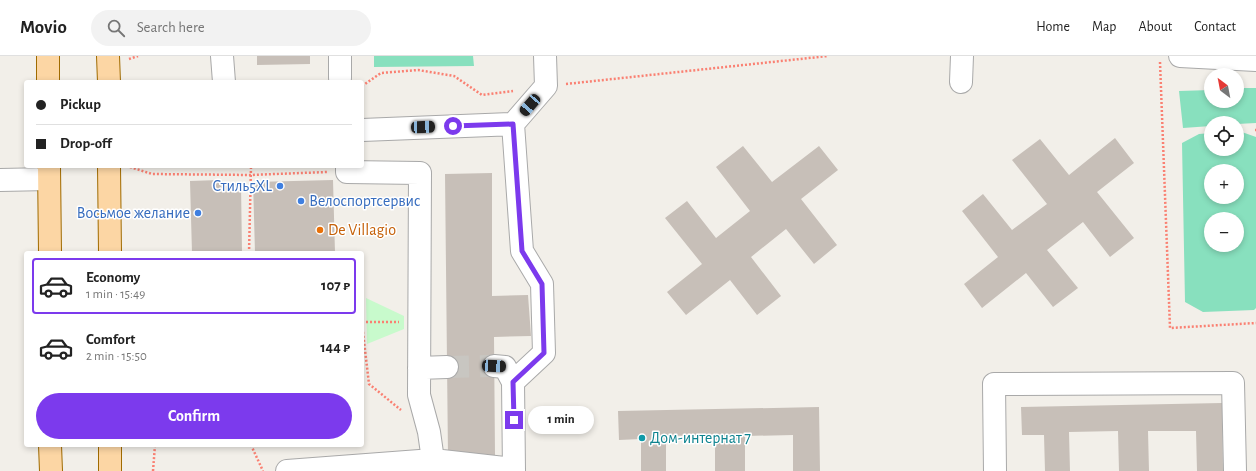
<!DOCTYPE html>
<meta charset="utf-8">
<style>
:root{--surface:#fff;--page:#f2f2f2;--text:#222;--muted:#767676;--line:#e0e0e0;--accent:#7c3aed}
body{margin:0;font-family:"Alegreya Sans",sans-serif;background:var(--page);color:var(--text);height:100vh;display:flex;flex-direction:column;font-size:15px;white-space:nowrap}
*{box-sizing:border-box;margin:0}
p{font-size:13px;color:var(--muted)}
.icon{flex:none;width:22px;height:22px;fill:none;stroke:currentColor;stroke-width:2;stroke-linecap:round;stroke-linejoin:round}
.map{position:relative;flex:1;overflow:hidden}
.side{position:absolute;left:24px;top:195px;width:340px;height:196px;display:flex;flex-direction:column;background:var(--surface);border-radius:4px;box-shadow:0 2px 6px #0003}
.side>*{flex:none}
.top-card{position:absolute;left:24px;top:24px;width:340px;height:88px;border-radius:4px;box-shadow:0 2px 6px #0003;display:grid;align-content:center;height:88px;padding:0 12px;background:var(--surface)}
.needle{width:26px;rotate:328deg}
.tools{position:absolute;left:1204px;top:12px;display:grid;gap:8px}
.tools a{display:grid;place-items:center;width:40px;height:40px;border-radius:50%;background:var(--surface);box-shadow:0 2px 6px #0003;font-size:20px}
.end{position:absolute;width:18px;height:18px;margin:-9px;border:5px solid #7c3aed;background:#fff;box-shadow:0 0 0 2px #fff}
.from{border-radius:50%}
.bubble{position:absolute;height:28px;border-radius:14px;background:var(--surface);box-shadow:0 2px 6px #0003;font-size:13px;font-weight:700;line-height:28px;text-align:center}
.car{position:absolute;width:12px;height:24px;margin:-12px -6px;border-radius:5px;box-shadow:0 0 3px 1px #0007;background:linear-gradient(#222 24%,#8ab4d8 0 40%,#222 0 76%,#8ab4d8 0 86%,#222 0)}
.top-card b{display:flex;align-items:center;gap:14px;height:38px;font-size:15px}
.top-card b+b{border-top:1px solid var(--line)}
.top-card i{width:10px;height:10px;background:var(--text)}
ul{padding:7px 0 0;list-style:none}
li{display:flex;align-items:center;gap:12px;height:56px;margin:0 8px 6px;padding:0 4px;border:2px solid transparent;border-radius:4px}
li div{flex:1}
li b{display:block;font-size:15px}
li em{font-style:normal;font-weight:700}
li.selected{border-color:var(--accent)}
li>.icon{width:36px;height:36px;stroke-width:1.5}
.cta{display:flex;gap:8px;margin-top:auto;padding:8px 12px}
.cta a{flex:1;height:46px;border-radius:24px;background:var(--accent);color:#fff;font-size:16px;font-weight:700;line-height:46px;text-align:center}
header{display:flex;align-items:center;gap:24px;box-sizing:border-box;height:56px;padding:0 20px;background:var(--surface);border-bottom:1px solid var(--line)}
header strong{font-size:19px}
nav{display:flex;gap:22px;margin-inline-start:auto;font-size:14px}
.search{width:280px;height:36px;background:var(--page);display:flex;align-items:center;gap:10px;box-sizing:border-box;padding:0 14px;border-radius:22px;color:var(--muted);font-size:15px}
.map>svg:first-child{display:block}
.park{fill:#c8facc}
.pitch{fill:#88e0be;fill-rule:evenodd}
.building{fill:#c7bfb8}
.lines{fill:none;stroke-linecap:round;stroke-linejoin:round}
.minor-tunnel{stroke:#c8c6c1;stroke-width:22;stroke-dasharray:22 11;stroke-linecap:butt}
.minor-casing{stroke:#a9a9a9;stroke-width:24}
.major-casing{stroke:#a06b00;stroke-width:24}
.path{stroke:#fa8072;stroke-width:2.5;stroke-dasharray:2 2;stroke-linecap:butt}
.minor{stroke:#fff;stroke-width:22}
.major{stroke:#fcd6a4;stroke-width:22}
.route{stroke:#7c3aed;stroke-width:5}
.shop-dot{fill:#3f7fe0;stroke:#fff;stroke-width:1.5}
.food-dot{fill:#e8710a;stroke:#fff;stroke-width:1.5}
.culture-dot{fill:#0f9aa8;stroke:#fff;stroke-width:1.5}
.labels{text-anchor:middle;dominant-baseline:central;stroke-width:3;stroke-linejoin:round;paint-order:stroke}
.shop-label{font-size:16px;fill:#366cbe;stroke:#fff;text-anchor:end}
.food-label{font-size:16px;fill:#c56008;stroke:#fff;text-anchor:start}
.culture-label{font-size:16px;fill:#0d838f;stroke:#fff;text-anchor:start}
</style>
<header>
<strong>Movio</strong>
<div class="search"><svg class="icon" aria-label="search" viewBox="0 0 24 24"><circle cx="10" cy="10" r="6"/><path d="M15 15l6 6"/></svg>Search here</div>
<nav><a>Home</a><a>Map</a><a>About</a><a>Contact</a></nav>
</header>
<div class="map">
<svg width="1256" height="415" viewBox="0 0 1256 415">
<rect width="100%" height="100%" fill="#f2efe9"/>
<path class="park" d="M366,242L404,260V273L367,288Z"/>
<path class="pitch" d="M374,0H473L474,10L374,11Z
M1237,32H1256V67L1237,68V67H1211V70L1183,72L1179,35L1211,34V45H1237Z
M1239,75L1256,81V252L1254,254L1203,256L1185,246L1182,87L1199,78L1211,77V93H1237V76ZM1211,115H1237V141H1211ZM1211,163H1237V189H1211Z"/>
<path class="building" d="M257,0H310V8L257,9Z
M1115,82L1134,107L1097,136L1134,182L1110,201L1083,166L1047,194L1078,232L1053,251L1026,217L982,252L964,228L998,201L962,155L983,138L1012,174L1047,148L1012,104L1040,83L1069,119Z
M743,90L772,126L819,90L838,114L801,143L837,189L814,208L786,173L751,201L781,240L757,259L730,224L686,259L667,236L702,208L665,162L687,145L716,182L750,155L716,111Z
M492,117V240L528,239L531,280L494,281L495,399L448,400L445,118Z
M219,124V129L241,128L242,197H192L190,125Z
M333,124L335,197H255L253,126Z
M1222,347L1223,415H1197L1196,375H1148L1149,415H1119L1118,375L1069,376L1070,415H1045L1044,379H1022L1021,351Z
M819,351L820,415H793V379L745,380V415H715V379L666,380V415H641V383L619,384L618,355Z"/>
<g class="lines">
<path class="minor-tunnel" d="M447,311L494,310"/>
<defs>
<path id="minor" d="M222,0L224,26
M340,0V22
M1180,0L1256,4
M961,26L962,0
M513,68L522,195L542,228L544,297L513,326L514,415
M362,74L513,68L546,30L545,0
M347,110V116L420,117L419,339L429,376L433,404L514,413
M0,124L49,123
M494,310L505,311L513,326
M419,312L447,311
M287,415L433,404L434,415
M995,415L994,328L1233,327L1235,415"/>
<path id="major" d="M48,0V26
M108,0L109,26
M49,110L50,197
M109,110L110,197
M50,389L51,415
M110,415V389"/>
</defs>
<use href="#minor" class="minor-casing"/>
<use href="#major" class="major-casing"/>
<path class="path" d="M129,3L138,0
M1160,6L1170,272L1256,267
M566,28L828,0
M362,30L381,17L418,14L454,20L482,39L513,35
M1255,74H1256
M130,111L152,118L250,119L327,116
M249,197L251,110
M362,266H399
M362,268L369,328L401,354
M251,389L263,415
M153,415L155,389"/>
<use href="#minor" class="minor"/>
<use href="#major" class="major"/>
</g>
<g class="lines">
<path class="route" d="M453,70L513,68L522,195L542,228L544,297L513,326L514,364"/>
</g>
<g class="shop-dot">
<circle cx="280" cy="130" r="4"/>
<circle cx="301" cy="145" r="4"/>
<circle cx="198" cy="157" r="4"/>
</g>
<circle class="food-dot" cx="320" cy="174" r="4"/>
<circle class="culture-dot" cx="642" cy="382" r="4"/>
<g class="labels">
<g class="shop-label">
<text x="272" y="130">Стиль5XL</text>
<text x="309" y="145" text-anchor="start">Велоспортсервис</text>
<text x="190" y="157">Восьмое желание</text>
</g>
<g class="food-label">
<text x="328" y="174">De Villagio</text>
</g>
<g class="culture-label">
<text x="650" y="382">Дом-интернат 7</text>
</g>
</g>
</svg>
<div class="tools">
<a><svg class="needle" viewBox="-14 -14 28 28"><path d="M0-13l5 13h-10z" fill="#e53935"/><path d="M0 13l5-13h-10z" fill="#767676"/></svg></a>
<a><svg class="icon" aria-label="locate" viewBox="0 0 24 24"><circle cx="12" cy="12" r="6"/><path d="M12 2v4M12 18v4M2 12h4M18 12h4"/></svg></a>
<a>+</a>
<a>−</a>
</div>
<i class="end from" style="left:453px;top:70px"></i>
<i class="end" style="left:514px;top:364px"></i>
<div class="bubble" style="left:528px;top:350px;width:66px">1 min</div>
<i class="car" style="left:530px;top:49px;rotate:221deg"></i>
<i class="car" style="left:423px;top:71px;rotate:88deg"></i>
<i class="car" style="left:494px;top:310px;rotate:93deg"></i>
<div class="top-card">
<b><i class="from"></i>Pickup</b>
<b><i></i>Drop-off</b>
</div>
<section class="side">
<ul>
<li class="selected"><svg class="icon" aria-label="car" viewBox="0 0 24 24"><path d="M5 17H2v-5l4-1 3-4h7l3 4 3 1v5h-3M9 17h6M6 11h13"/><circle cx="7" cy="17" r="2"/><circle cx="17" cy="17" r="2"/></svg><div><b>Economy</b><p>1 min · 15:49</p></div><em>107 ₽</em></li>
<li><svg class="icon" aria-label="car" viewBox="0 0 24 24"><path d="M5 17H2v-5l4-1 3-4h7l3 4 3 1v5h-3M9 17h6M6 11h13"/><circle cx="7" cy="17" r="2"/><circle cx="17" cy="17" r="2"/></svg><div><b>Comfort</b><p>2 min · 15:50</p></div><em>144 ₽</em></li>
</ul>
<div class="cta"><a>Confirm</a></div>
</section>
</div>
